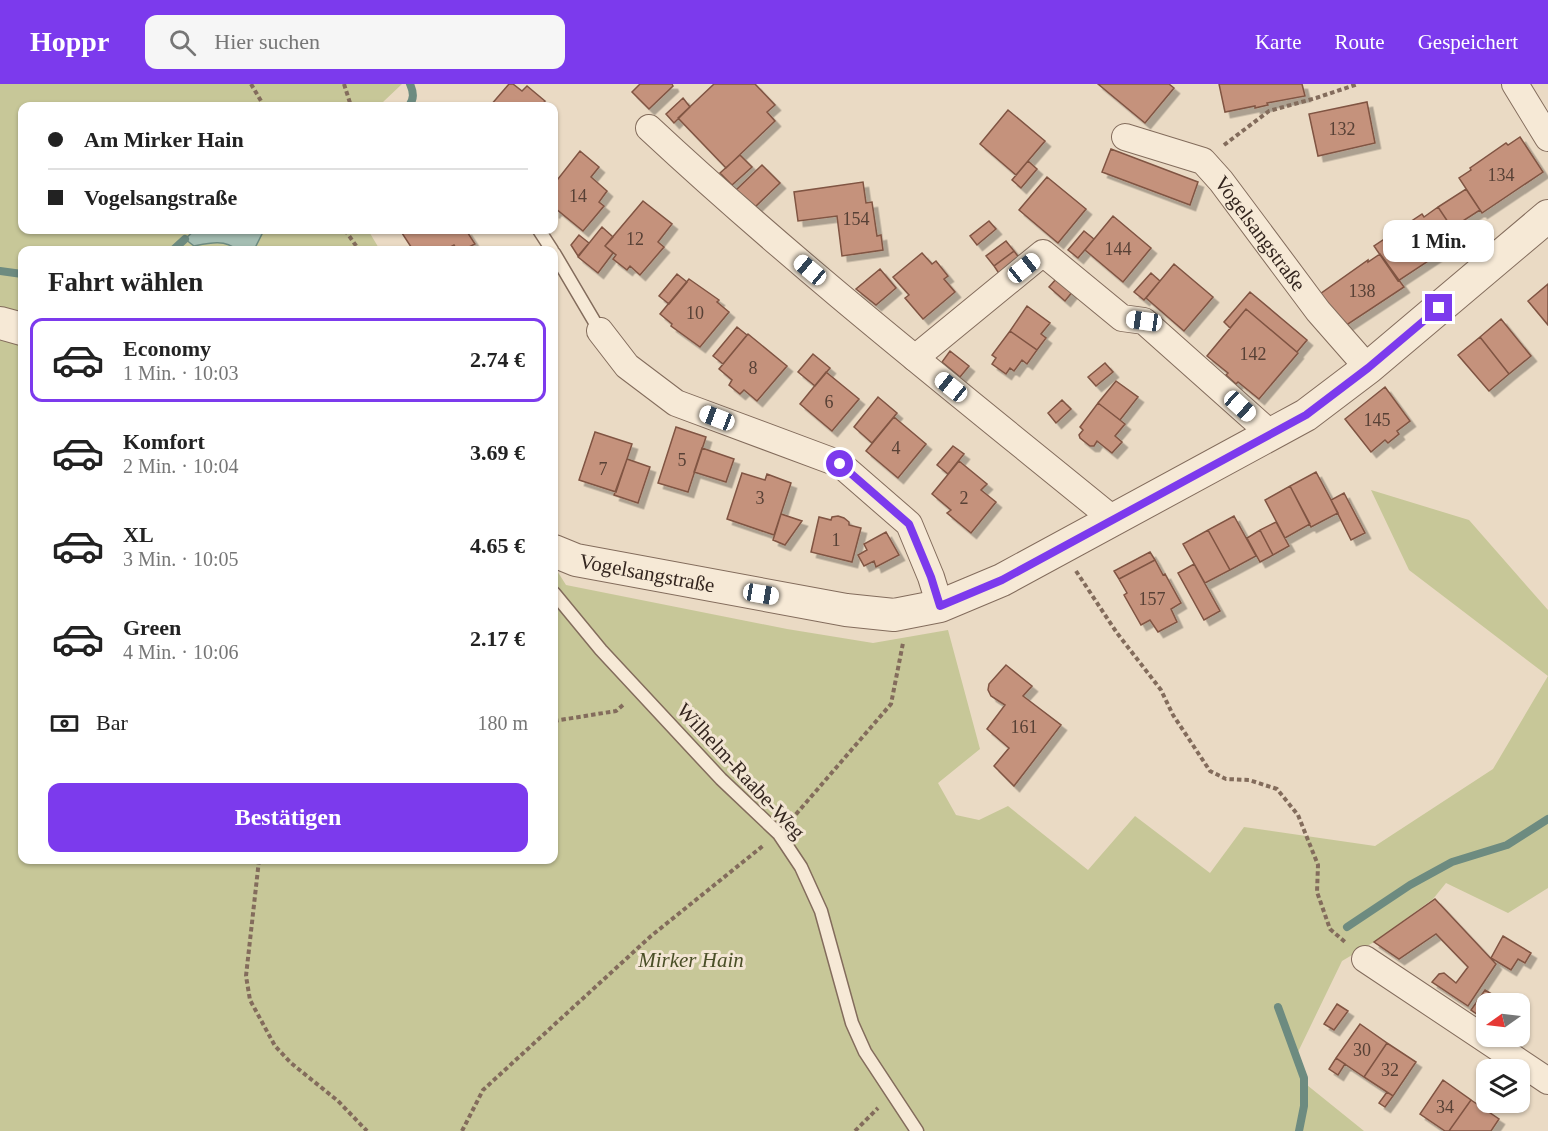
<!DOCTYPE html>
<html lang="de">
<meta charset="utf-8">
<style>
:root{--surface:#fff;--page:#f6f6f6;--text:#222;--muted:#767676;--line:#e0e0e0;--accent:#7c3aed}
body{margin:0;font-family:Georgia,serif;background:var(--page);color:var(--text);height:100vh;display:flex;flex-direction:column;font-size:22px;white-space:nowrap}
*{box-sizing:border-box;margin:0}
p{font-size:20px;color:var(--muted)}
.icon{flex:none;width:33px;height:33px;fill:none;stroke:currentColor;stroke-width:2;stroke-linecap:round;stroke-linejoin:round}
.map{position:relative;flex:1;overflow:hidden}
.details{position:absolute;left:18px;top:162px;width:540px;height:618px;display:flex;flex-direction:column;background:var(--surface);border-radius:12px;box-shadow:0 2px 4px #0004}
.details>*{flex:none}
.hud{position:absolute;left:18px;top:18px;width:540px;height:132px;border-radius:12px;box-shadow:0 2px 4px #0004;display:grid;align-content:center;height:132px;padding:0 30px;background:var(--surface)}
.needle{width:39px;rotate:256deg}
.tools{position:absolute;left:1476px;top:909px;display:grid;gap:12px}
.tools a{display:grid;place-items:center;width:54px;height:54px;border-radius:12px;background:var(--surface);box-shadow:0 2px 4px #0004;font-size:30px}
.end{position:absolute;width:27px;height:27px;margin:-14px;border:8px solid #7c3aed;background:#fff;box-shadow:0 0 0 3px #fff}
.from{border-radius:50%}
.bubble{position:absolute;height:42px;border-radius:12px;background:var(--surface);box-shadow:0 2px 4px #0004;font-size:20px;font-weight:700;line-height:42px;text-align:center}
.car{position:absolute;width:18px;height:36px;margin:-18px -9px;border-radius:8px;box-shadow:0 0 4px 2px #0007;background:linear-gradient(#fff 24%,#345 0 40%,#fff 0 76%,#345 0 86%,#fff 0)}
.hud b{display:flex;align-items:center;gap:21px;height:57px;font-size:22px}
.hud b+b{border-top:2px solid var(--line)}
.hud i{width:15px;height:15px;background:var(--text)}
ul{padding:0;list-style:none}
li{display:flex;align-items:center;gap:18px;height:84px;margin:0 12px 9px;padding:0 18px;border:3px solid transparent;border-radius:12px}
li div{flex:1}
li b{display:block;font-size:22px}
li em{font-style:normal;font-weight:700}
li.active{border-color:var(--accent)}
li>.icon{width:54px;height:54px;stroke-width:1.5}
h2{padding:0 30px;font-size:27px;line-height:72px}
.pay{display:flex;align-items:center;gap:15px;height:66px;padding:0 30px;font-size:22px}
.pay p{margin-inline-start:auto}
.cta{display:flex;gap:12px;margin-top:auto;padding:12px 30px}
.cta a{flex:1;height:69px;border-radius:12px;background:var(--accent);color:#fff;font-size:24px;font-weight:700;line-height:69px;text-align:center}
header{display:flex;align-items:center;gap:36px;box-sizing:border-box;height:84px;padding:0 30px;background:var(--accent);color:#fff}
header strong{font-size:28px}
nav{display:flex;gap:33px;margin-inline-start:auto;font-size:21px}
.search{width:420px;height:54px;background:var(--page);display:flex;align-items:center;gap:15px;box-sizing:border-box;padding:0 21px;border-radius:12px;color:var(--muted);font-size:22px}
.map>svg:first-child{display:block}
.green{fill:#c7c798}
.water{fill:#a5beb3;stroke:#6d8b80;stroke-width:1.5}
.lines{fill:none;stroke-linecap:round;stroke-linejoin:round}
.stream{stroke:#6d8b80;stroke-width:8}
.building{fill:#c5927c;stroke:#805443;stroke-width:1.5;filter:url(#shadow)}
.service-casing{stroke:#836c5c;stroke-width:15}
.minor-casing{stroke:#836c5c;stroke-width:28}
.tertiary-casing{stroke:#836c5c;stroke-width:34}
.path{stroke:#836c5c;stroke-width:4;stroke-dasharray:4.5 3;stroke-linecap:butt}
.service{stroke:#f6e9d6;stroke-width:12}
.minor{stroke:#f6e9d6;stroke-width:26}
.tertiary{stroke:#f6e9d6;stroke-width:32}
.route{stroke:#7c3aed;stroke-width:8}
.labels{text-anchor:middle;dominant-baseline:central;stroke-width:6;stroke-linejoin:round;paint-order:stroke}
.number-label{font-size:18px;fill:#584136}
.street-label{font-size:21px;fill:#34261f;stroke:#f2e5d3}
.park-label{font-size:21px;font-style:italic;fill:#4a4f27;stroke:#f2e5d3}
</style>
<header>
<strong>Hoppr</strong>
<div class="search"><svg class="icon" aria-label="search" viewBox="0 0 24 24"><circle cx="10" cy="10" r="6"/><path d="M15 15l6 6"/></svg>Hier suchen</div>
<nav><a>Karte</a><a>Route</a><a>Gespeichert</a></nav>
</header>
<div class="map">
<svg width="1548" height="1047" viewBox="0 0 1548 1047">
<defs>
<filter id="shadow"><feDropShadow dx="5.5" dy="5.5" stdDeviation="0" flood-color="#0004"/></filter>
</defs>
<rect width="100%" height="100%" fill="#eadac4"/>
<path class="green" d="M0,0H402L383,18V22H22V146H195L185,155L194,162C209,159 225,155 237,166H22V776H554V482L566,501L787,545L873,559L948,546L980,665L938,699L956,731L979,736L1008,722L1088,786L1135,732L1210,789L1244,743L1375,762L1493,685L1548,592V804L1508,829L1446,799L1433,815L1374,858L1342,877L1297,970L1307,1001L1364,1047H0Z
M264,146H368L380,166H254Z
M1371,406L1469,436L1548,526V592L1409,486Z"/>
<path class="water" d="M195,146H264L254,166H237C225,155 209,159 194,162L185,155Z"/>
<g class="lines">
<path class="stream" d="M409,22C414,15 414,9 410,0
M173,166L185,155
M0,187L22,190
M1347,843L1410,801L1452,778L1507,761L1548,735
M1278,923L1304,994V1022L1299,1047"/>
</g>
<path class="building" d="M509,0H513L522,7L527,2L545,17L541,22H490Z
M640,0H672L673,2L649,25L632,8Z
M714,0H755L775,21L767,28L775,37L726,84L678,34Z
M1098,0H1169L1174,4L1145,39Z
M1219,0H1302L1305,12L1267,19L1268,21L1255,24V22L1225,28Z
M683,14L690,23L674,39L666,30Z
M1367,18L1375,59L1318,72L1309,30Z
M1008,26L1045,57L1016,91L980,60Z
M1520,53L1543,88L1482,129L1459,94L1471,86L1470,84L1506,59L1508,61Z
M1111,65L1198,98L1190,121L1102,88Z
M580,67L599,83L591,93L607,107L599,118L604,122L583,147L556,125L554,129V100Z
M740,71L752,83L732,101L720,89Z
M1028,77L1037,85L1021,104L1012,96Z
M762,81L780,99L753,125L735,107Z
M1047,93L1086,125L1058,159L1019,126Z
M863,98L866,119L872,118L877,152L881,151L883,166L842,172L837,132L798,137L794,108Z
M1466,105L1480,126L1452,144L1438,123Z
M643,117L672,140L658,158L664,163L640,191L630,182L627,186L613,175L616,171L605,162Z
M1438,123L1460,156L1398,197L1374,162L1422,130L1424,133Z
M1113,132L1151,164L1123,198L1085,166Z
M989,137L996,145L977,161L970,152Z
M602,143L613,153L605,162L613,169L598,189L578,173Z
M400,146H466L475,160L463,166H457L454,161L445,166H413Z
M1084,147L1094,155L1078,174L1068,166Z
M579,151L589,159L578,172L571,161Z
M1006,157L1014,167L994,182L986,172Z
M1014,167L1020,175L1000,191L994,182Z
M922,169L932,180L936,177L948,192L944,195L955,208L923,235L905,214L909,211L893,193Z
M1380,170L1404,203L1342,244L1320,210L1368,176V178Z
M1174,180L1213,213L1184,247L1146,214Z
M880,185L896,204L876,221L856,205Z
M1151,189L1160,197L1144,216L1134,208Z
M677,190L687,198L669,220L659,212Z
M1057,194L1073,207L1065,217L1049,203Z
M689,195L719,216L717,218L729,228L700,263L671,242L672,240L660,230Z
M1548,200V241L1528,217Z
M1250,208L1307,256L1297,268L1246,225L1230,244L1224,238Z
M1027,222L1050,239L1041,250L1046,254L1037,266L1010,247Z
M1246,225L1298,269L1259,315L1238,298L1236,300L1226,291L1228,289L1207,272Z
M1501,235L1531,272L1509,290L1480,253Z
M737,243L747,251L723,280L713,272Z
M1010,247L1037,266L1027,280L1022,276L1014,287L1010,284L1006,290L992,280L996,274L992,271Z
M748,250L787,282L757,317L744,306L740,310L729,301L732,296L719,285Z
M1480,253L1509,290L1489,307L1458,271Z
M950,267L969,282L960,293L942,278Z
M813,270L830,284L815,302L798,288Z
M1105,279L1113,288L1096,302L1088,293Z
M826,288L859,315L832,347L800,320Z
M1116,297L1138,313L1120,336L1098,319Z
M1385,303L1410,337L1397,347L1399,350L1388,359L1385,356L1371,368L1345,335Z
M878,313L897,329L872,359L854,343Z
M1062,316L1071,325L1056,339L1048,329Z
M1098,319L1125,340L1115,352L1122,358L1112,369L1097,357L1094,362H1090L1080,354L1079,351L1083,346L1080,343Z
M894,333L926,360L898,394L866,367Z
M676,343L706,353L688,408L658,399Z
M595,348L632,360L616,408L579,396Z
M953,362L964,370L948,390L937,381Z
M702,364L734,375L726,398L694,388Z
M627,375L650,383L638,419L614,411Z
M959,377L987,400L981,406L996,418L971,449L947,429L951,426L932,410Z
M1316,388L1338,429L1311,443L1290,402Z
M742,389L765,396L767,390L791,399L774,451L727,435Z
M1290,402L1310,440L1285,454L1265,416Z
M1344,409L1365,449L1351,456L1331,416Z
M781,430L802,437L785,461L773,456Z
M838,432L844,434L849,438V441L861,444L852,478L811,468L819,433L831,436L832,433Z
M1234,432L1256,472L1230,486L1208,446Z
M1276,438L1289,462L1273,471L1260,446Z
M1208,446L1230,486L1205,499L1183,460Z
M1260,446L1273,471L1260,478L1247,454Z
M886,448L899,471L876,483L874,477L864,482L858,471L867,466L864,460Z
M1150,468L1155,476L1119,495L1114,487Z
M1155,476L1163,491L1165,490L1181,519L1171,525L1177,538L1158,548L1150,536L1141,541L1124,511L1127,509L1119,495Z
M1194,480L1220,527L1204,536L1178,489Z
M1006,581L1032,602L1023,612L1061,641L1014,702L994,682L1009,664L987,645L1005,621L991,612L988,606L989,600Z
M1435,815L1496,880L1468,922L1432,898L1439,890L1444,889L1456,899L1468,883L1436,850L1399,875L1374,858Z
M1503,852L1531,869L1525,879L1518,875L1511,886L1491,874Z
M1485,906L1495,912L1490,920H1486V924L1481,933L1471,926Z
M1337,920L1348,927L1334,946L1324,940Z
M1360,940L1387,959L1364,993L1336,974Z
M1387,959L1416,978L1393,1012L1364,993Z
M1336,974L1345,980L1338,991L1329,985Z
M1443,996L1471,1016L1449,1047H1445L1420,1030Z
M1387,1008L1393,1012L1385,1023L1379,1019Z
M1471,1016L1499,1035L1491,1047H1449Z"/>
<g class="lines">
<defs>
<path id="service" d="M539,146L552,166
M554,169L600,247
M554,509L601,566L721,695L779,750L801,783L821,827L852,939L865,968L917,1047"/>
<g id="minor">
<path d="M1515,0L1548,54"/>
<path d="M649,44C797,182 957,308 1114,436"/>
<path id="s1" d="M1125,53L1203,77L1221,97L1318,227L1368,284"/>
<path d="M600,247L627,282L676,319L840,380L909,440L931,493L940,522"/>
<path d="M915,274L1043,169L1122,234L1144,237L1272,351"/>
<path d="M1365,875L1548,997"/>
</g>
<g id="tertiary">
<path d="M0,239L22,245"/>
<path id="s2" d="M554,467L576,476L846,526L894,531L940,522L1002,496L1306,331L1368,284L1548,132"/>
</g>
</defs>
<use href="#service" class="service-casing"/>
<use href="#minor" class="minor-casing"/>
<use href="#tertiary" class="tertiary-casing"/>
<path class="path" d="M251,0L264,22
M344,0L351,22
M1224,61L1269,27L1316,14L1358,0
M345,146L359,166
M1076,487L1117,549L1161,606L1173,631L1210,687L1226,695L1249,696L1277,705L1298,731L1318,781L1317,808L1330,845L1345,858
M554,637L616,627L624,620
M791,736L891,620L903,559
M259,776L246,892L250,916L275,962L291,979L338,1017L367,1047
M462,1047L483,1006L651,852L764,761
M855,1047L878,1024"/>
<use href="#service" class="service"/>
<use href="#minor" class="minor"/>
<use href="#tertiary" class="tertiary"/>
</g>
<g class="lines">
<path class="route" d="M840,380L909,440L931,493L940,522L1002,496L1306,331L1368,284L1439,224"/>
</g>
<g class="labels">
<g class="number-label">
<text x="1342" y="45">132</text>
<text x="1501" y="91">134</text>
<text x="578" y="112">14</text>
<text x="856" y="135">154</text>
<text x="635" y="155">12</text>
<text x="1118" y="165">144</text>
<text x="1362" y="207">138</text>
<text x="695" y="229">10</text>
<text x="1253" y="270">142</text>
<text x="753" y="284">8</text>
<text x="829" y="318">6</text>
<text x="1377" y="336">145</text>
<text x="896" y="364">4</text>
<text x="682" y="376">5</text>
<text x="603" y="385">7</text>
<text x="760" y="414">3</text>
<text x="964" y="414">2</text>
<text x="836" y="456">1</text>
<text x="1152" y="515">157</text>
<text x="1024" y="643">161</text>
<text x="1362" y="966">30</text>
<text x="1390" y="986">32</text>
<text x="1445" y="1023">34</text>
</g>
<g class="street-label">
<text stroke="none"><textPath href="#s1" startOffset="174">Vogelsangstraße</textPath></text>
<text stroke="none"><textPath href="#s2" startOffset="96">Vogelsangstraße</textPath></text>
<text transform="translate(741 687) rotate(47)">Wilhelm-Raabe-Weg</text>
</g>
<g class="park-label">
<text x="691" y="876">Mirker Hain</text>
</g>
</g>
</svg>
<div class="tools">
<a><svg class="needle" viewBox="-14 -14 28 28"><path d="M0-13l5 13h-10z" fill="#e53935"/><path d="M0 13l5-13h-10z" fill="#767676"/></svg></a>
<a><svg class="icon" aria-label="layers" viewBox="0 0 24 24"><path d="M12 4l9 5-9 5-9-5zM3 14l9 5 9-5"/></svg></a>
</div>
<i class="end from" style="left:840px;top:380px"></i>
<i class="end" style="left:1439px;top:224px"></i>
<div class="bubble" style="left:1383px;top:136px;width:111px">1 Min.</div>
<i class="car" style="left:1024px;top:184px;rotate:51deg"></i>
<i class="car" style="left:810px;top:186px;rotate:310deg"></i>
<i class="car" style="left:1144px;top:237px;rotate:278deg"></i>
<i class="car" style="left:951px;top:303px;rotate:309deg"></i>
<i class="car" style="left:1240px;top:322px;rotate:132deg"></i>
<i class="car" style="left:717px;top:334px;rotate:291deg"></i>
<i class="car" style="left:761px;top:510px;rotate:100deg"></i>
<div class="hud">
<b><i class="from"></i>Am Mirker Hain</b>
<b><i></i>Vogelsangstraße</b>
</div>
<section class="details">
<h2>Fahrt wählen</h2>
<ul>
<li class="active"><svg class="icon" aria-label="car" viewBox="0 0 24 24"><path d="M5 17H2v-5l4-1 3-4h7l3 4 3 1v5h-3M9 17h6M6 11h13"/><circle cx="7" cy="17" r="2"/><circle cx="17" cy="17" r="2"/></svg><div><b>Economy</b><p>1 Min. · 10:03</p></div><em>2.74 €</em></li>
<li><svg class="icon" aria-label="car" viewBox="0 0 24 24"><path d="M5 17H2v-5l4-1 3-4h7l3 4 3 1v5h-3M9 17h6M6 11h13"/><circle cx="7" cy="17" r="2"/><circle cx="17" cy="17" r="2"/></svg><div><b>Komfort</b><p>2 Min. · 10:04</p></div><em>3.69 €</em></li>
<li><svg class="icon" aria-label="car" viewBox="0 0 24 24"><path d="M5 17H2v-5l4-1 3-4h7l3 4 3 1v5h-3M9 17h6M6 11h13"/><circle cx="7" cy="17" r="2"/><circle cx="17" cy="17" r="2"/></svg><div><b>XL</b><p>3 Min. · 10:05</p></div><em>4.65 €</em></li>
<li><svg class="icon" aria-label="car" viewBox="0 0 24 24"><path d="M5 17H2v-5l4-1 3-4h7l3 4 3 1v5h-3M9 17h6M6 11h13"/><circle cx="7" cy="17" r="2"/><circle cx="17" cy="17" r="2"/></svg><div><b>Green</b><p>4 Min. · 10:06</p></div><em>2.17 €</em></li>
</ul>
<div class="pay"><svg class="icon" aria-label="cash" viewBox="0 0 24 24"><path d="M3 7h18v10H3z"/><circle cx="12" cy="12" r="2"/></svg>Bar<p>180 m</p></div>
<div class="cta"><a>Bestätigen</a></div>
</section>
</div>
